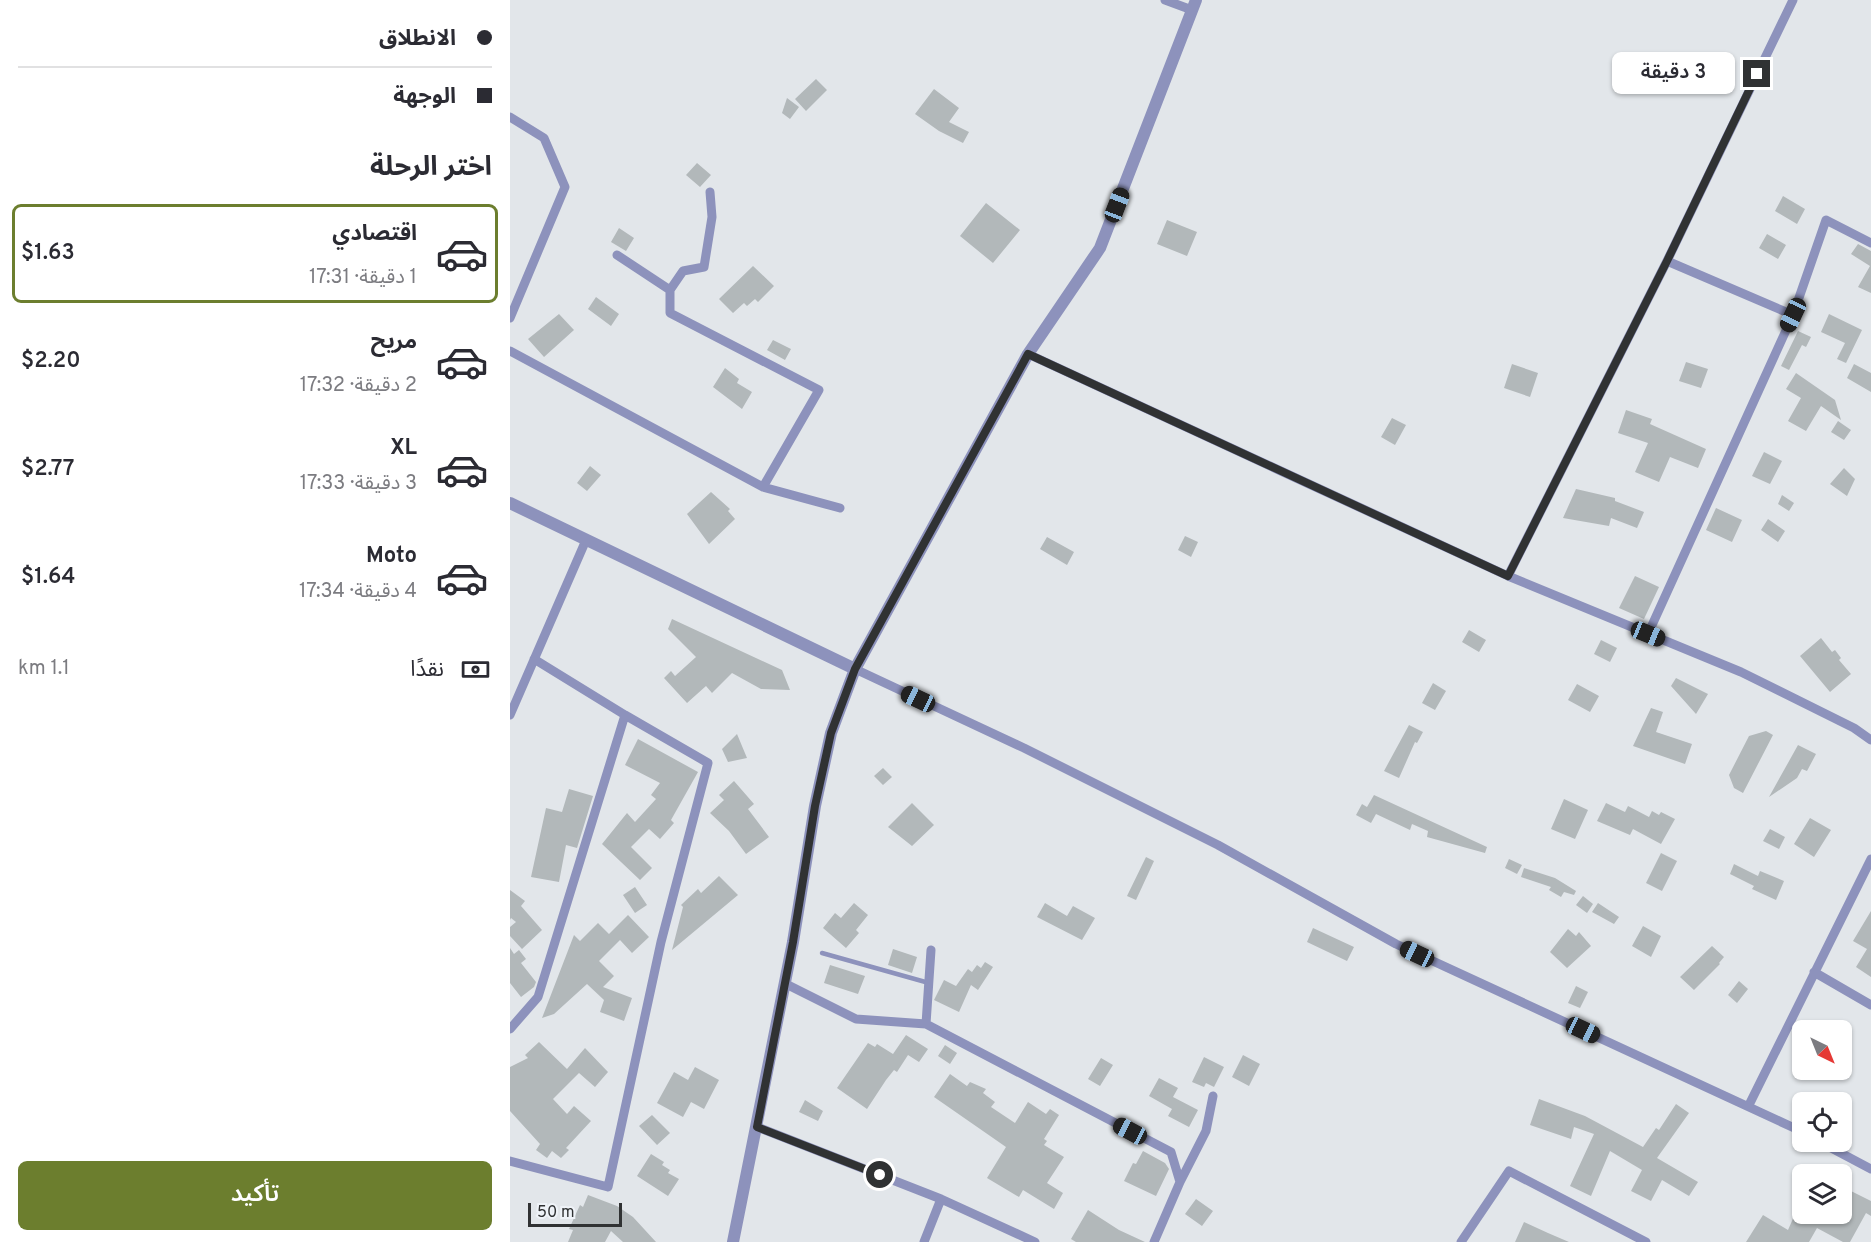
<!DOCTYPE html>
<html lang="ar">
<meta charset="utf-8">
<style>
:root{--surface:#fff;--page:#f7f7f7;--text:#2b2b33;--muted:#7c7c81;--line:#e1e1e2;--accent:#6c7e2e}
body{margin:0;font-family:Overpass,"Noto Sans Arabic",sans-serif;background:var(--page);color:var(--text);direction:rtl;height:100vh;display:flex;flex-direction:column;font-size:22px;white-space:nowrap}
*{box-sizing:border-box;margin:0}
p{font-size:20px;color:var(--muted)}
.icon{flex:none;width:33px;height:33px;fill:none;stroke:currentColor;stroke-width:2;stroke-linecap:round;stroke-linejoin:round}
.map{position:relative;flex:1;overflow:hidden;direction:ltr}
.drawer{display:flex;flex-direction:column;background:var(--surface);width:510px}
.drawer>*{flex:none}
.hud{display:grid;align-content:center;height:132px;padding:0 18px;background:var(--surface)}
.needle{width:39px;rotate:137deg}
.controls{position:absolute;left:1282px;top:1020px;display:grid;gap:12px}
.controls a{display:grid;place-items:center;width:60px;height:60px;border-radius:9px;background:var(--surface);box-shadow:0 2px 4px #0004;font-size:30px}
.scale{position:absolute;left:18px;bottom:15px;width:94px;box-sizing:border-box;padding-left:6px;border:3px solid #303233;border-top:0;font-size:16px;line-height:21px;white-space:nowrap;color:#303233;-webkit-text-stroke:4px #eff3f8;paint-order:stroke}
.end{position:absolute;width:27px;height:27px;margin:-14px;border:8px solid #303233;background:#fff;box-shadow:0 0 0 3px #fff}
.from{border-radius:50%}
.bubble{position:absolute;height:42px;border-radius:9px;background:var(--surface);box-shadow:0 2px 4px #0004;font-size:20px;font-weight:600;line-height:42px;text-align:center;direction:rtl}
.car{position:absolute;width:18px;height:36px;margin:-18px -9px;border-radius:8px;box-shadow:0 0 4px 2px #0007;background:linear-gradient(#222 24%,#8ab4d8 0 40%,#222 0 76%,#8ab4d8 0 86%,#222 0)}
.hud b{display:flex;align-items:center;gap:21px;height:57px;font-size:22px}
.hud b+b{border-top:2px solid var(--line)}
.hud i{width:15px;height:15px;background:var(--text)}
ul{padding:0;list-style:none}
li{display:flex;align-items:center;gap:18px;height:99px;margin:0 12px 9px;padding:0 6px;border:3px solid transparent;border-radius:9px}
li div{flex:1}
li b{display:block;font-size:22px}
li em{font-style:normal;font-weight:600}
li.current{border-color:var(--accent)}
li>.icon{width:54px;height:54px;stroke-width:1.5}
h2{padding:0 18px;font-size:27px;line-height:72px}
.pay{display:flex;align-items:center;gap:15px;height:66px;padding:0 18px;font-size:22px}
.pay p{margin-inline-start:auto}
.button{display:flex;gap:12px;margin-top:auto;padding:12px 18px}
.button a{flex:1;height:69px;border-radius:9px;background:var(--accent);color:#fff;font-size:24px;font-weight:600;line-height:69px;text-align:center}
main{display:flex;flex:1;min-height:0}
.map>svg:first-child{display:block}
.building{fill:#b2b8ba}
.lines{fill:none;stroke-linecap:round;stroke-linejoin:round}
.service{stroke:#8d92bc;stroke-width:4.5}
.minor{stroke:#8d92bc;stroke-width:9}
.tertiary{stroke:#8d92bc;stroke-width:12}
.route{stroke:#303233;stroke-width:8}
</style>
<main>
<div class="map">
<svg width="1361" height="1242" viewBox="0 0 1361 1242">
<rect width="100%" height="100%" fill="#e2e6ea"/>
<path class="building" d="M306,79L317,90L296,111L285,99Z
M424,89L449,108L439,122L459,132L453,143L429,131L405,114Z
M277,98L289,107L280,119L272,113Z
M187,163L201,175L190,187L176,175Z
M1273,196L1295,209L1287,224L1265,211Z
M476,203L510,230L483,263L450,236Z
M657,220L687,232L677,256L647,244Z
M109,228L124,238L116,251L101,242Z
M1257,234L1276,245L1268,259L1249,248Z
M1348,244L1361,251V293L1348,287L1360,266L1341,254Z
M243,266L264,286L248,302L245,299L237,306L234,303L223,313L209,299Z
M86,297L109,314L101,326L78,309Z
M49,314L64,330L34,357L18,339Z
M1319,314L1352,330L1336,363L1327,359L1335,343L1311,332Z
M1288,331L1301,337L1296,347L1292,345L1279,370L1271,366Z
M263,340L281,349L275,360L257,350Z
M1176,362L1198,369L1191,388L1169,381Z
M1002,364L1028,373L1020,397L994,388Z
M1344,364L1361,373V392L1337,378Z
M215,368L229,379L227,383L242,392L232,409L203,387Z
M1286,373L1325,400L1331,420L1311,406L1296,431L1278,421L1291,398L1276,389Z
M1116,410L1142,419L1140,424L1196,449L1188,468L1160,457L1149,482L1125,472L1138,443L1108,433Z
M882,418L896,425L885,445L871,437Z
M1328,421L1341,430L1334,440L1321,432Z
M1254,452L1272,461L1260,484L1242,476Z
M80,466L91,475L77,491L67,483Z
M1334,468L1345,479L1337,496L1320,484Z
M1066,489L1105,498V501L1134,512L1127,528L1101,518L1099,526L1053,518Z
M201,492L220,509L218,511L225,519L199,544L177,514Z
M1272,495L1284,503L1279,511L1268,504Z
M1206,508L1232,520L1222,542L1196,530Z
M1258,519L1275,531L1268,542L1251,530Z
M675,536L688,542L681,557L668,550Z
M537,537L564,552L557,565L530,549Z
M1125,576L1149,587L1134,619L1109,608Z
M162,619L272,670L280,690L251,689L222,673L202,693L196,686L177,703L154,678L161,671L165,676L186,657L158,629Z
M959,630L976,640L969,652L952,642Z
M1311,638L1322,652L1325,650L1331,658L1329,660L1341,674L1320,692L1290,656Z
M1091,640L1107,648L1100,662L1084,654Z
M1166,678L1198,694L1186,714L1161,686Z
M923,683L936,691L925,710L912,703Z
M1067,684L1089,696L1080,712L1058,700Z
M1141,708L1153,712L1146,732L1182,744L1175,764L1123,746Z
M899,725L913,732L907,743L905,742L889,778L874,771Z
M1256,731L1263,735L1233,793L1224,788L1219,775L1239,736Z
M227,734L237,758L218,762L212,749Z
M128,739L188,772L161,820L164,823L150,839L139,829L121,847L142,868L130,880L92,844L117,813L125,822L146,799L141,795L150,783L115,765Z
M1288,745L1306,754L1297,771L1292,769L1287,778L1259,797Z
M373,768L382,777L373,785L364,776Z
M224,781L244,804L238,809L259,837L236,854L219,831L200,813L214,800L209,795Z
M59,789L83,796L67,848L56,845L49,882L21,877L36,808L52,812Z
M864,795L977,847L975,853L917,837L918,831L902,824L900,830L866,814L861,823L846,815L852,804L857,807Z
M1054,799L1078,810L1065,839L1041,829Z
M402,803L424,825L402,846L378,827Z
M1096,803L1115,812L1118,806L1139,817L1142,811L1149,815L1151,812L1165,819L1151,844L1123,829L1120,835L1087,821Z
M1300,818L1321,830L1304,857L1284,844Z
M1260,829L1275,837L1269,849L1253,841Z
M1151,853L1167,861L1152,891L1136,883Z
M636,857L644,861L626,900L617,896Z
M999,859L1012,865L1007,874L995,868Z
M1224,864L1248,876L1250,871L1274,881L1266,900L1242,889L1244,886L1220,874Z
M1014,868L1045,878L1066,891L1064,895L1054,892L1051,897L1039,890L1041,887L1011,877Z
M209,876L228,895L162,950L173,907L171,905L188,889L191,893Z
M125,887L137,905L125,913L113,895Z
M0,890L15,901L11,906L32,930L12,949L0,936V927L6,922L1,918L0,920Z
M1073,896L1083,904L1077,913L1066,905Z
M344,903L358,915L346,930L349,933L336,948L313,928L325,913L331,918Z
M535,903L557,916L563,906L585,918L572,940L527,917Z
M1088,903L1109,917L1104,924L1082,912Z
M1361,911V977L1346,967L1357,949L1343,941Z
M118,915L139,937L122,953L110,940L89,961L104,976L93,987L122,998L114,1021L90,1012L94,1000L77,984L44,1014L32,1018L64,935L70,941L88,923L99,934Z
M1133,926L1151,936L1141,957L1122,946Z
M803,928L844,947L837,961L797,942Z
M1058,929L1066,936L1069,932L1081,946L1057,968L1040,952Z
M1202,946L1214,957L1209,963L1210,964L1184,990L1170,977Z
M0,948L4,954L9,950L16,959L11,963L26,982L24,987L11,997L0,983Z
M383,949L407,957L402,973L378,965Z
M475,962L483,967L468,990L461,985L449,1012L424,1000L434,980L446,986L458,969L462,972L467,965L471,968Z
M320,965L355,976L348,994L314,983Z
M1229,981L1238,989L1227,1003L1218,995Z
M1066,986L1078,992L1070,1008L1058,1003Z
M396,1035L418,1049L409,1062L398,1055L387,1072L384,1070L376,1080L357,1109L327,1088L358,1043L365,1047L367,1044L383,1054Z
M29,1042L57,1069L75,1048L98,1072L85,1087L69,1073L43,1099L57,1114L64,1106L81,1121L56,1148L59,1150L51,1158L42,1151L37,1158L26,1150L30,1144L0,1111V1067L18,1058L15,1055Z
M435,1045L447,1053L440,1064L428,1056Z
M733,1055L750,1064L739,1086L722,1077Z
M694,1057L714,1067L704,1087L696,1083L694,1087L682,1082Z
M591,1058L603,1065L590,1086L578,1079Z
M185,1067L209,1080L194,1109L181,1102L173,1117L147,1103L164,1072L178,1080Z
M440,1074L457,1086L460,1082L476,1089L473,1093L485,1102L481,1107L505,1123L518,1102L536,1114L540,1109L549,1115L534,1139L537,1141L534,1145L554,1157L537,1183L553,1193L544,1209L513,1190L509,1197L477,1178L496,1147L424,1097Z
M649,1078L668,1088L663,1097L688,1110L679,1127L658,1116L662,1109L639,1096Z
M1029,1099L1075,1116L1133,1147L1146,1128L1149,1130L1166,1104L1179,1113L1147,1158L1188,1182L1179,1196L1152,1180L1141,1201L1121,1191L1132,1170L1100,1151L1081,1196L1060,1186L1084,1134L1064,1127L1061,1139L1020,1125Z
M295,1100L313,1111L308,1121L289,1112Z
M142,1115L160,1133L147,1145L129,1126Z
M633,1151L655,1163L659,1169L646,1196L614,1181L623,1163L626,1164Z
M141,1154L154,1162L152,1165L160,1170L158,1173L169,1179L158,1196L127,1176Z
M1341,1191L1361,1201V1216L1356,1213L1340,1242H1333L1307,1228L1299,1242H1236L1253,1215L1278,1230L1285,1214H1332Z
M78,1195L107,1206L123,1217L146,1242H113L101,1231L95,1242H58L63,1230L59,1229L70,1205L73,1207Z
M686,1199L703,1211L692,1226L675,1214Z
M578,1210L609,1230L635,1242H566L561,1239Z
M1014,1222L1038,1233L1059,1242H1005Z"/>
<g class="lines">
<path class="service" d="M312,953L419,983"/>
<path class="minor" d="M655,0L682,10
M1283,0L1157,261L998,576L1231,672L1344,728L1361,740
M0,117L34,138L55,187L0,318
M107,255L160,290V313L309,390L253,487
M1157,261L1283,315
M160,290L173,271L194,267L202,217L200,192
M0,351L253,487L330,508
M518,354L998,576
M1138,634L1283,315L1316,220L1361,243
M24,659L115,715
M345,669L514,748L708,845L886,944L1293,1132
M0,715L76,540
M1304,972L1361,1005
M274,983L346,1019L416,1024L661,1152L670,1182L644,1242
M416,1024L421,950
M0,1029L28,997L115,715L198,763L151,942L98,1187L0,1161
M1239,1105L1361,859
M247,1127L431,1199L525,1242
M1310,1142L1361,1169
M670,1182L696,1131L703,1096
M414,1242L431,1199
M951,1242L999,1171L1136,1242"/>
<path class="tertiary" d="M0,503L345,669
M223,1242L283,942L305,806L321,733L345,669L518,354L590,248L686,0"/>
</g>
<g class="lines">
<path class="route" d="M370,1175L247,1127L283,942L305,806L321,733L345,669L518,354L998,576L1157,261L1247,74"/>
</g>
</svg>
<div class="controls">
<a><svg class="needle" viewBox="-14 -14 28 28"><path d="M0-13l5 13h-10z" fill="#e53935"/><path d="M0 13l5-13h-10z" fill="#7c7c81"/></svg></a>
<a><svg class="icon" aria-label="locate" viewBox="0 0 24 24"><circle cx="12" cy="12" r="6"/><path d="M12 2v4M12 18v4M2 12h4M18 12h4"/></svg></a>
<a><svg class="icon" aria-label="layers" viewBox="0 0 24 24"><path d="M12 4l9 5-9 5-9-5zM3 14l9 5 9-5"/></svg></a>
</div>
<div class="scale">50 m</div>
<i class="end from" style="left:370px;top:1175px"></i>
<i class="end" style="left:1247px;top:74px"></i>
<div class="bubble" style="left:1102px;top:52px;width:123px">3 دقيقة</div>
<i class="car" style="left:607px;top:205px;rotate:21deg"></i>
<i class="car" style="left:1283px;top:315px;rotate:205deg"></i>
<i class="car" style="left:1138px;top:634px;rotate:112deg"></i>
<i class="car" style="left:408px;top:699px;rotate:295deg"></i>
<i class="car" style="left:907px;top:954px;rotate:295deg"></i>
<i class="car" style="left:1073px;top:1030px;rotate:115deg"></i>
<i class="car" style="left:620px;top:1131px;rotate:298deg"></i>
</div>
<section class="drawer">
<div class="hud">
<b><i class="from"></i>الانطلاق</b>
<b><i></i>الوجهة</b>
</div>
<h2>اختر الرحلة</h2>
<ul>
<li class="current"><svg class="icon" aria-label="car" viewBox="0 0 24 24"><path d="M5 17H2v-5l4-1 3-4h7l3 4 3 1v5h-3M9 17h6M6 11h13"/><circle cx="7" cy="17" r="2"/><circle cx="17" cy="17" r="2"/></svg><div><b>اقتصادي</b><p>1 دقيقة · 17:31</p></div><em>$1.63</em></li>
<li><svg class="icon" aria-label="car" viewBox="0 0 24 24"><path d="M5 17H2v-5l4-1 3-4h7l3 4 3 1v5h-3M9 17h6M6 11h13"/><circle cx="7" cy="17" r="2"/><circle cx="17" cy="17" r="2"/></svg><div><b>مريح</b><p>2 دقيقة · 17:32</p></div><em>$2.20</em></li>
<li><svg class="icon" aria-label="car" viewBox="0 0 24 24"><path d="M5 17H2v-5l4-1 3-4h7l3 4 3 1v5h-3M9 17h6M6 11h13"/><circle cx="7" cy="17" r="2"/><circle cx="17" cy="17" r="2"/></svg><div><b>XL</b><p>3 دقيقة · 17:33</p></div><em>$2.77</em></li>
<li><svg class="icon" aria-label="car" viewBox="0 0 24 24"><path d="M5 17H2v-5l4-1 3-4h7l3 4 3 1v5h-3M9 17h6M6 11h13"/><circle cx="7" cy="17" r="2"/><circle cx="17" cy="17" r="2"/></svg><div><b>Moto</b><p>4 دقيقة · 17:34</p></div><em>$1.64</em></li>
</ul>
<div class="pay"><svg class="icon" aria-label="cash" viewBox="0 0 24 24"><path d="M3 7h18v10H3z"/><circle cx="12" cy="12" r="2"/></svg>نقدًا<p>1.1 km</p></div>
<div class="button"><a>تأكيد</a></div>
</section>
</main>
